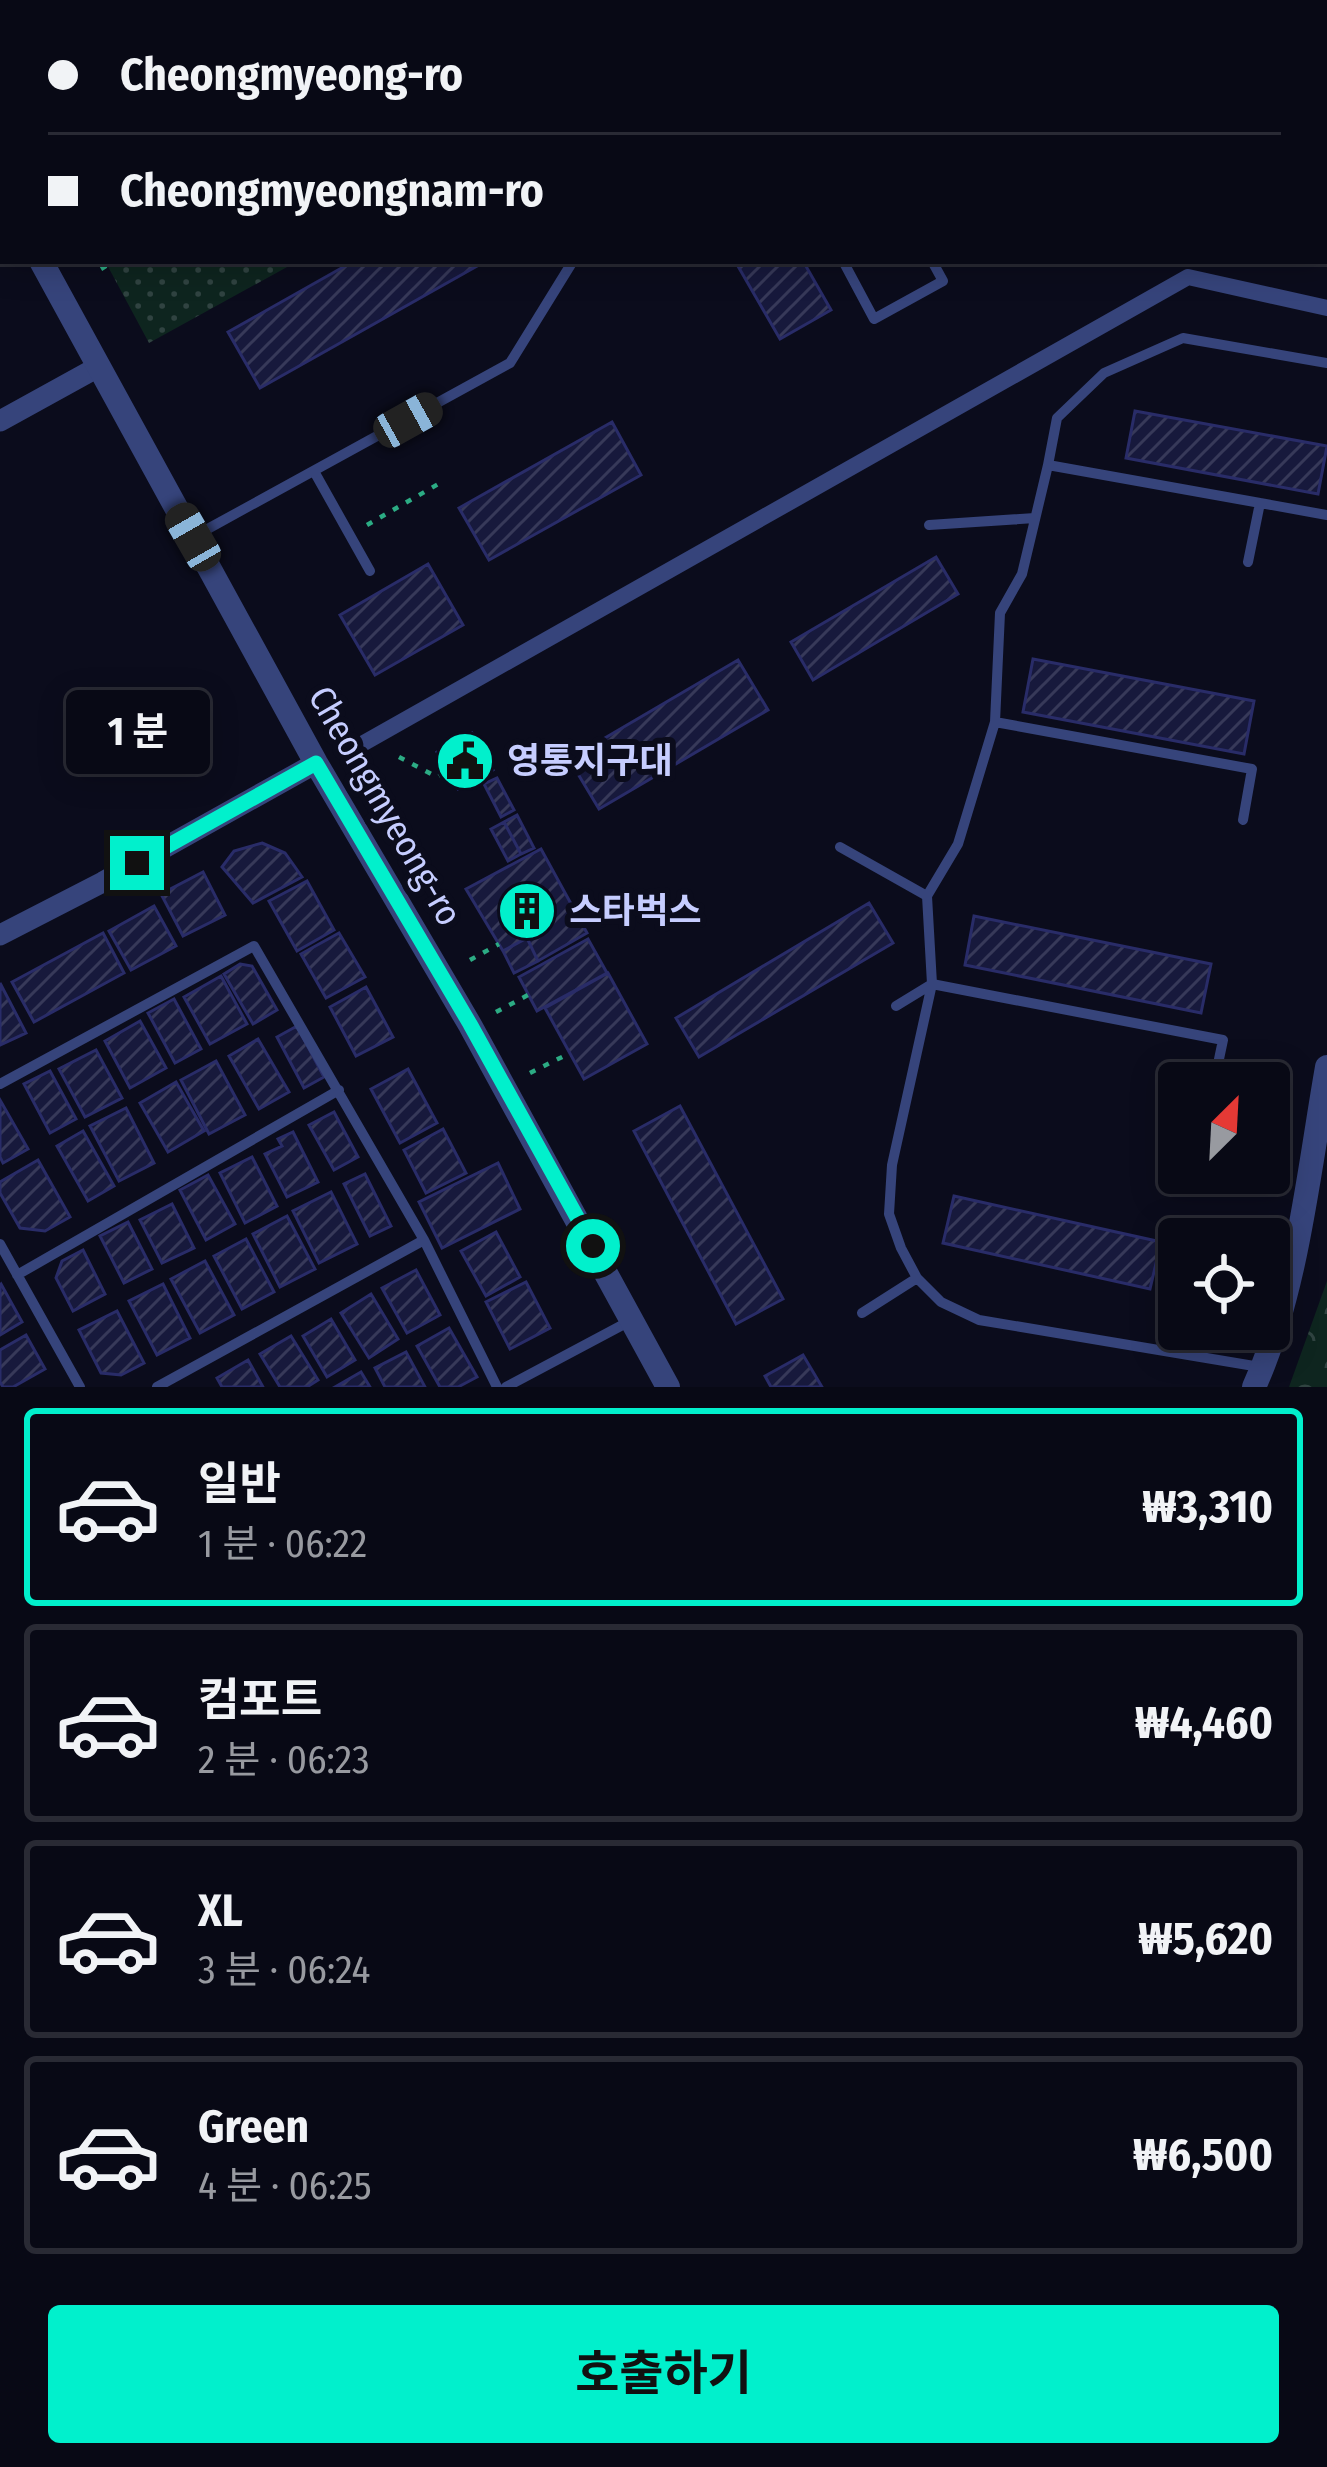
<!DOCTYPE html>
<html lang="ko">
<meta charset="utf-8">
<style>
:root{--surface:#080915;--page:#11121e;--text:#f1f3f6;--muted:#989aa0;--line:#292a34;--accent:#01f0cc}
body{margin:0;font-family:"Fira Sans Condensed","Noto Sans KR",sans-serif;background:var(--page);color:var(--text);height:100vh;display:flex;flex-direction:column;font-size:45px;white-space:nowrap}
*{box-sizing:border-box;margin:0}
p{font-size:39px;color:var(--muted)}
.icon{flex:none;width:66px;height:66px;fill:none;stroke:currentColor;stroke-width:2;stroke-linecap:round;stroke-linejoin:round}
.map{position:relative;height:1387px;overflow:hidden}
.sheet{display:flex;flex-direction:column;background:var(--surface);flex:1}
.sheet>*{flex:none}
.guide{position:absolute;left:0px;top:0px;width:1329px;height:264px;box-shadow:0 6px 30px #0003,0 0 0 3px var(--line);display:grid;align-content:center;height:264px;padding:0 48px;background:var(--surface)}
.needle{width:78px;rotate:24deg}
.tools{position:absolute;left:1158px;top:1062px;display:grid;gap:24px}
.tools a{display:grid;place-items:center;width:132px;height:132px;border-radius:12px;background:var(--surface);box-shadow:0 6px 30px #0003,0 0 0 3px var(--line);font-size:60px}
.end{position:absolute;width:54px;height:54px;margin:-27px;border:15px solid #01f0cc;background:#111;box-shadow:0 0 0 6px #111}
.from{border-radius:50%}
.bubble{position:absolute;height:84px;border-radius:12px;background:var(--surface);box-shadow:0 6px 30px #0003,0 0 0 3px var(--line);font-size:39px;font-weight:700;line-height:84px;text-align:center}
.car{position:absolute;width:36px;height:72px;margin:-36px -18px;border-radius:15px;box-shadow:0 0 9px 3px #0007;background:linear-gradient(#222 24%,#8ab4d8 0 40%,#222 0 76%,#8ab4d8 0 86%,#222 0)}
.guide b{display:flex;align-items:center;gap:42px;height:114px;font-size:45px}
.guide b+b{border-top:3px solid var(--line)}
.guide i{width:30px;height:30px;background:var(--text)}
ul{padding:21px 0 0;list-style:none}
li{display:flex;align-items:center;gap:36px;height:198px;margin:0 24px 18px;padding:0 24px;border:6px solid var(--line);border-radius:12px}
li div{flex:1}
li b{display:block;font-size:45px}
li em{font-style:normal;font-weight:700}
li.on{border-color:var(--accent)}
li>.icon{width:108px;height:108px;stroke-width:1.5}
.button{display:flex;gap:24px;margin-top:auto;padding:24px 48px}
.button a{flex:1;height:138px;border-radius:12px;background:var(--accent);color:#111;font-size:48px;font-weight:700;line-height:138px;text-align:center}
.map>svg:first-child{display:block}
.forest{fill:url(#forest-crowns)}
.park{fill:url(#park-dots)}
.building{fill:url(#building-hatch);stroke:#292c68;stroke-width:3}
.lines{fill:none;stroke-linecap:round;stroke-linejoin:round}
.path{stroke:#2cac84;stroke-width:4.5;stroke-dasharray:6 9;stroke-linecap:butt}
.service{stroke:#36447b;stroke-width:10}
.pedestrian{stroke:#36447b;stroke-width:16}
.minor{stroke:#36447b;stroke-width:21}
.tertiary{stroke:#36447b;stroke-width:24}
.route{stroke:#01f0cc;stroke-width:15}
.labels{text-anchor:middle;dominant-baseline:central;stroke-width:12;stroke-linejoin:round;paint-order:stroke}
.poi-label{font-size:36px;font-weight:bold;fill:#c6cdff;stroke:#0b0c1c;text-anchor:start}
.street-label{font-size:36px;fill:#c6cdff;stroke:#0b0c1c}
</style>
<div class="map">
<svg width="1327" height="1387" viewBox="0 0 1327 1387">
<defs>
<pattern id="forest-crowns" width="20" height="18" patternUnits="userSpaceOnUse" patternTransform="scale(3)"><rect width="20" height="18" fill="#0e251f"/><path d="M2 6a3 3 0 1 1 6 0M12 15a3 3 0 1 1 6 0" fill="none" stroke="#304341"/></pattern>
<pattern id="park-dots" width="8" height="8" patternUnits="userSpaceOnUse" patternTransform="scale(3)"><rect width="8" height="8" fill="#0e251f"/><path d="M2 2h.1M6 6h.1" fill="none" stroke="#304341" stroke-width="1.8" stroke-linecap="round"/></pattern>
<pattern id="building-hatch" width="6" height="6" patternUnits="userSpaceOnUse" patternTransform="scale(3)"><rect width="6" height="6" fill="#17193c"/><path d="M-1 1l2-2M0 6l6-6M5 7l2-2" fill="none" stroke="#373959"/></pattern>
</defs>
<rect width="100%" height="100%" fill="#0b0c1c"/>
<path class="forest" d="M1327,1281V1387H1289Z"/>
<path class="park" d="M103,0H439L441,3H97Z
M105,261H298L149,343Z"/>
<path class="building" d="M865,0H948L950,3H866Z
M354,261H486L260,388L228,332Z
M735,261H803L831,310L780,339Z
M1135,411L1327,446L1318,494L1126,458Z
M612,422L641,475L489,560L459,508Z
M936,557L958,594L813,680L791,642Z
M428,564L463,625L375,675L340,615Z
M1033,659L1254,701L1244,754L1023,712Z
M738,660L768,710L599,809L569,759Z
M472,733L493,770L458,789L437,752Z
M497,778L514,810L501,817L484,784Z
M517,815L534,848L521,854L504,822Z
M504,822L521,854L508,861L491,829Z
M262,843L285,853L302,877L253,903L222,867L234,851Z
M541,849L587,933L538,961L527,938L503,951L466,889Z
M203,872L225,915L183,936L161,894Z
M307,881L334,930L297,951L269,901Z
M869,903L893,943L699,1057L676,1018Z
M154,906L176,946L131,970L109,931Z
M974,916L1211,964L1201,1013L965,965Z
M103,933L124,973L34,1022L12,982Z
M339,933L365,977L326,998L301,954Z
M527,938L538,961L514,973L503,951Z
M588,939L607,973L537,1011L519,977Z
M240,964L252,966L277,1010L253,1024L224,974Z
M608,973L647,1044L584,1079L545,1008Z
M221,976L247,1024L210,1044L184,997Z
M0,983L26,1033L0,1045Z
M366,987L393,1037L356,1056L330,1007Z
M174,999L201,1049L175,1063L148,1013Z
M140,1021L166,1068L130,1088L105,1041Z
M297,1026L324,1077L304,1088L277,1037Z
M258,1039L289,1092L259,1109L229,1056Z
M96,1050L122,1098L85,1117L59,1069Z
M216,1061L245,1115L209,1134L181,1080Z
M408,1069L437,1123L400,1143L371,1089Z
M50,1071L76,1119L50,1133L24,1084Z
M176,1082L204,1131L168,1152L140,1103Z
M0,1100L28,1149L3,1163L0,1157Z
M680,1106L783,1299L736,1324L634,1131Z
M126,1108L154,1163L119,1181L90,1126Z
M334,1112L358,1157L334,1170L309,1125Z
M443,1129L466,1173L426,1193L404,1150Z
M83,1131L114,1186L88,1201L57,1146Z
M293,1132L318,1182L287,1197L265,1154L282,1146L278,1139Z
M252,1157L277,1206L245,1223L220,1173Z
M38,1160L70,1217L45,1231L20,1228L0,1193V1182Z
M498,1163L520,1209L442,1248L419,1202Z
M365,1174L391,1226L370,1236L344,1184Z
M208,1175L235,1224L206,1240L180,1190Z
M331,1192L357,1244L319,1263L293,1211Z
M954,1196L1161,1242L1150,1289L943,1243Z
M172,1204L194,1248L162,1263L140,1220Z
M287,1216L315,1269L280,1287L253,1234Z
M128,1222L152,1269L124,1283L100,1236Z
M496,1232L520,1277L486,1296L461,1251Z
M246,1239L274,1292L242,1309L214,1256Z
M83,1250L105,1294L73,1311L56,1278L62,1261Z
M205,1261L234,1315L200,1333L171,1279Z
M416,1270L440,1315L407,1333L382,1288Z
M526,1282L550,1328L510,1349L486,1302Z
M1,1284L22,1322L0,1335V1285Z
M163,1284L190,1338L157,1355L129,1301Z
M371,1294L398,1339L369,1358L341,1313Z
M117,1311L144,1363L121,1375L101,1373L79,1330Z
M331,1319L355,1360L327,1377L303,1336Z
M449,1328L477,1377L458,1387H440L417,1346Z
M26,1335L45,1369L13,1387H3L0,1382V1350Z
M291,1336L318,1380L307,1387H280L260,1354Z
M406,1352L425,1387H385L375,1368Z
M803,1355L822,1387H771L765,1376Z
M248,1360L263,1387H222L217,1378Z
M361,1372L370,1387H335Z"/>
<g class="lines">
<path class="path" d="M354,0L356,3
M101,269L114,261
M367,525L440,483
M323,689L346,732
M399,757L437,777L447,771
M366,768L383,798
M470,960L499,944
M496,1012L528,995
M530,1073L570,1053"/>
<path class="service" d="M585,0L586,3
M707,0L709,3
M789,0L790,3
M617,3L622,0
M1326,56L1327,55
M843,261L874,319L943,281L932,261
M1048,465L1057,418L1104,373L1183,338L1327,363
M315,473L370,571
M929,525L1035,518
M193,537L510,363L573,261
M1248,562L1260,503
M995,722L1252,769L1243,820
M840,847L927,896
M896,1006L932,984L1223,1040L1214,1083
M0,1084L254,946L424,1240L497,1387
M0,1244L80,1387
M17,1275L339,1090
M862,1313L917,1278
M1260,1367L979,1320L941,1302L917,1278L901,1248L889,1214L892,1165L932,984L927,896L958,844L995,722L1000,613L1022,574L1048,465L1327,515
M157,1387L424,1240
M506,1387L630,1321"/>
<path class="pedestrian" d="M1038,0L1040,3
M355,748L1188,277L1327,308"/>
<path class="minor" d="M0,421L98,367
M0,935L103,882L316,763"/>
<path class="tertiary" d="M0,185L3,191
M41,261L316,763L470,1025L668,1387
M1254,1387C1297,1293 1309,1169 1327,1067"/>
</g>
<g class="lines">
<path class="route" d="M137,863L316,763L470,1024L593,1246"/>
</g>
<defs>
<symbol id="civic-disc" viewBox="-11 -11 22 22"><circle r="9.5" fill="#01f0cc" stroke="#0b0c1c"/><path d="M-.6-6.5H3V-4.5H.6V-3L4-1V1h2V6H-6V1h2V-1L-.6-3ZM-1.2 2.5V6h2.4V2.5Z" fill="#111"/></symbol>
<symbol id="building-disc" viewBox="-11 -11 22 22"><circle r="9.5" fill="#01f0cc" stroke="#0b0c1c"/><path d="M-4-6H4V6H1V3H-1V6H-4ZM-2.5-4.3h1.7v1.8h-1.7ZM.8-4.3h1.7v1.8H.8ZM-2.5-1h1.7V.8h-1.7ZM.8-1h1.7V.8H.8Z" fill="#111"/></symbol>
</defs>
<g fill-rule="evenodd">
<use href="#civic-disc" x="432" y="728" width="66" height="66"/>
<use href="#building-disc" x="494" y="878" width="66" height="66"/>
</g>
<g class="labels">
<g class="poi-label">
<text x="507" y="761">영통지구대</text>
<text x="569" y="911">스타벅스</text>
</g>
<g class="street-label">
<text transform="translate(385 806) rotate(60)">Cheongmyeong-ro</text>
</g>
</g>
</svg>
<div class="tools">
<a><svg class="needle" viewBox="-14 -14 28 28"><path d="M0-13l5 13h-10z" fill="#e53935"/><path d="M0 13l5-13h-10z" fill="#989aa0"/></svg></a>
<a><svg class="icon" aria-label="locate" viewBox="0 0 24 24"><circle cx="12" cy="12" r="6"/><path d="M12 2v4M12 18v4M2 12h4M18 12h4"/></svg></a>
</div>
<i class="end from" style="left:593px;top:1246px"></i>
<i class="end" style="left:137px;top:863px"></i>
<div class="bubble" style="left:66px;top:690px;width:144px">1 분</div>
<i class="car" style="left:408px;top:420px;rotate:61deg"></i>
<i class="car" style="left:193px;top:537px;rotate:330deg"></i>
<div class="guide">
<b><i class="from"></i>Cheongmyeong-ro</b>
<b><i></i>Cheongmyeongnam-ro</b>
</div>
</div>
<section class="sheet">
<ul>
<li class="on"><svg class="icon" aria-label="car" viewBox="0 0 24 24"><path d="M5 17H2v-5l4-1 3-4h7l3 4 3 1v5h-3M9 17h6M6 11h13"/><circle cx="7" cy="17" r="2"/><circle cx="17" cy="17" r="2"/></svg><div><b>일반</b><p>1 분 · 06:22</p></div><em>₩3,310</em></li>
<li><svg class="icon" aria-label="car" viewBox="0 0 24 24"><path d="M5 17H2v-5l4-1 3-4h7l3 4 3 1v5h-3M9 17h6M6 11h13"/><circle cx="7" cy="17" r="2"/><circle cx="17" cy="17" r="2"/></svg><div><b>컴포트</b><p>2 분 · 06:23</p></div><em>₩4,460</em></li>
<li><svg class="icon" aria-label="car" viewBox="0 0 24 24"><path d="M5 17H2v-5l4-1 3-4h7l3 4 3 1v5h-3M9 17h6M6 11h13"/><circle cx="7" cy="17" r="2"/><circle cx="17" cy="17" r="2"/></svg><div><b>XL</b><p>3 분 · 06:24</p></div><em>₩5,620</em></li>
<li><svg class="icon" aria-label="car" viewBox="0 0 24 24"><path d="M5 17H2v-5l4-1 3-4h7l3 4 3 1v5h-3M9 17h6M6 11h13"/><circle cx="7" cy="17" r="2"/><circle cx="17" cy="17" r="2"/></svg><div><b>Green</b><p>4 분 · 06:25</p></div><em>₩6,500</em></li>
</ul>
<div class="button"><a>호출하기</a></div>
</section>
